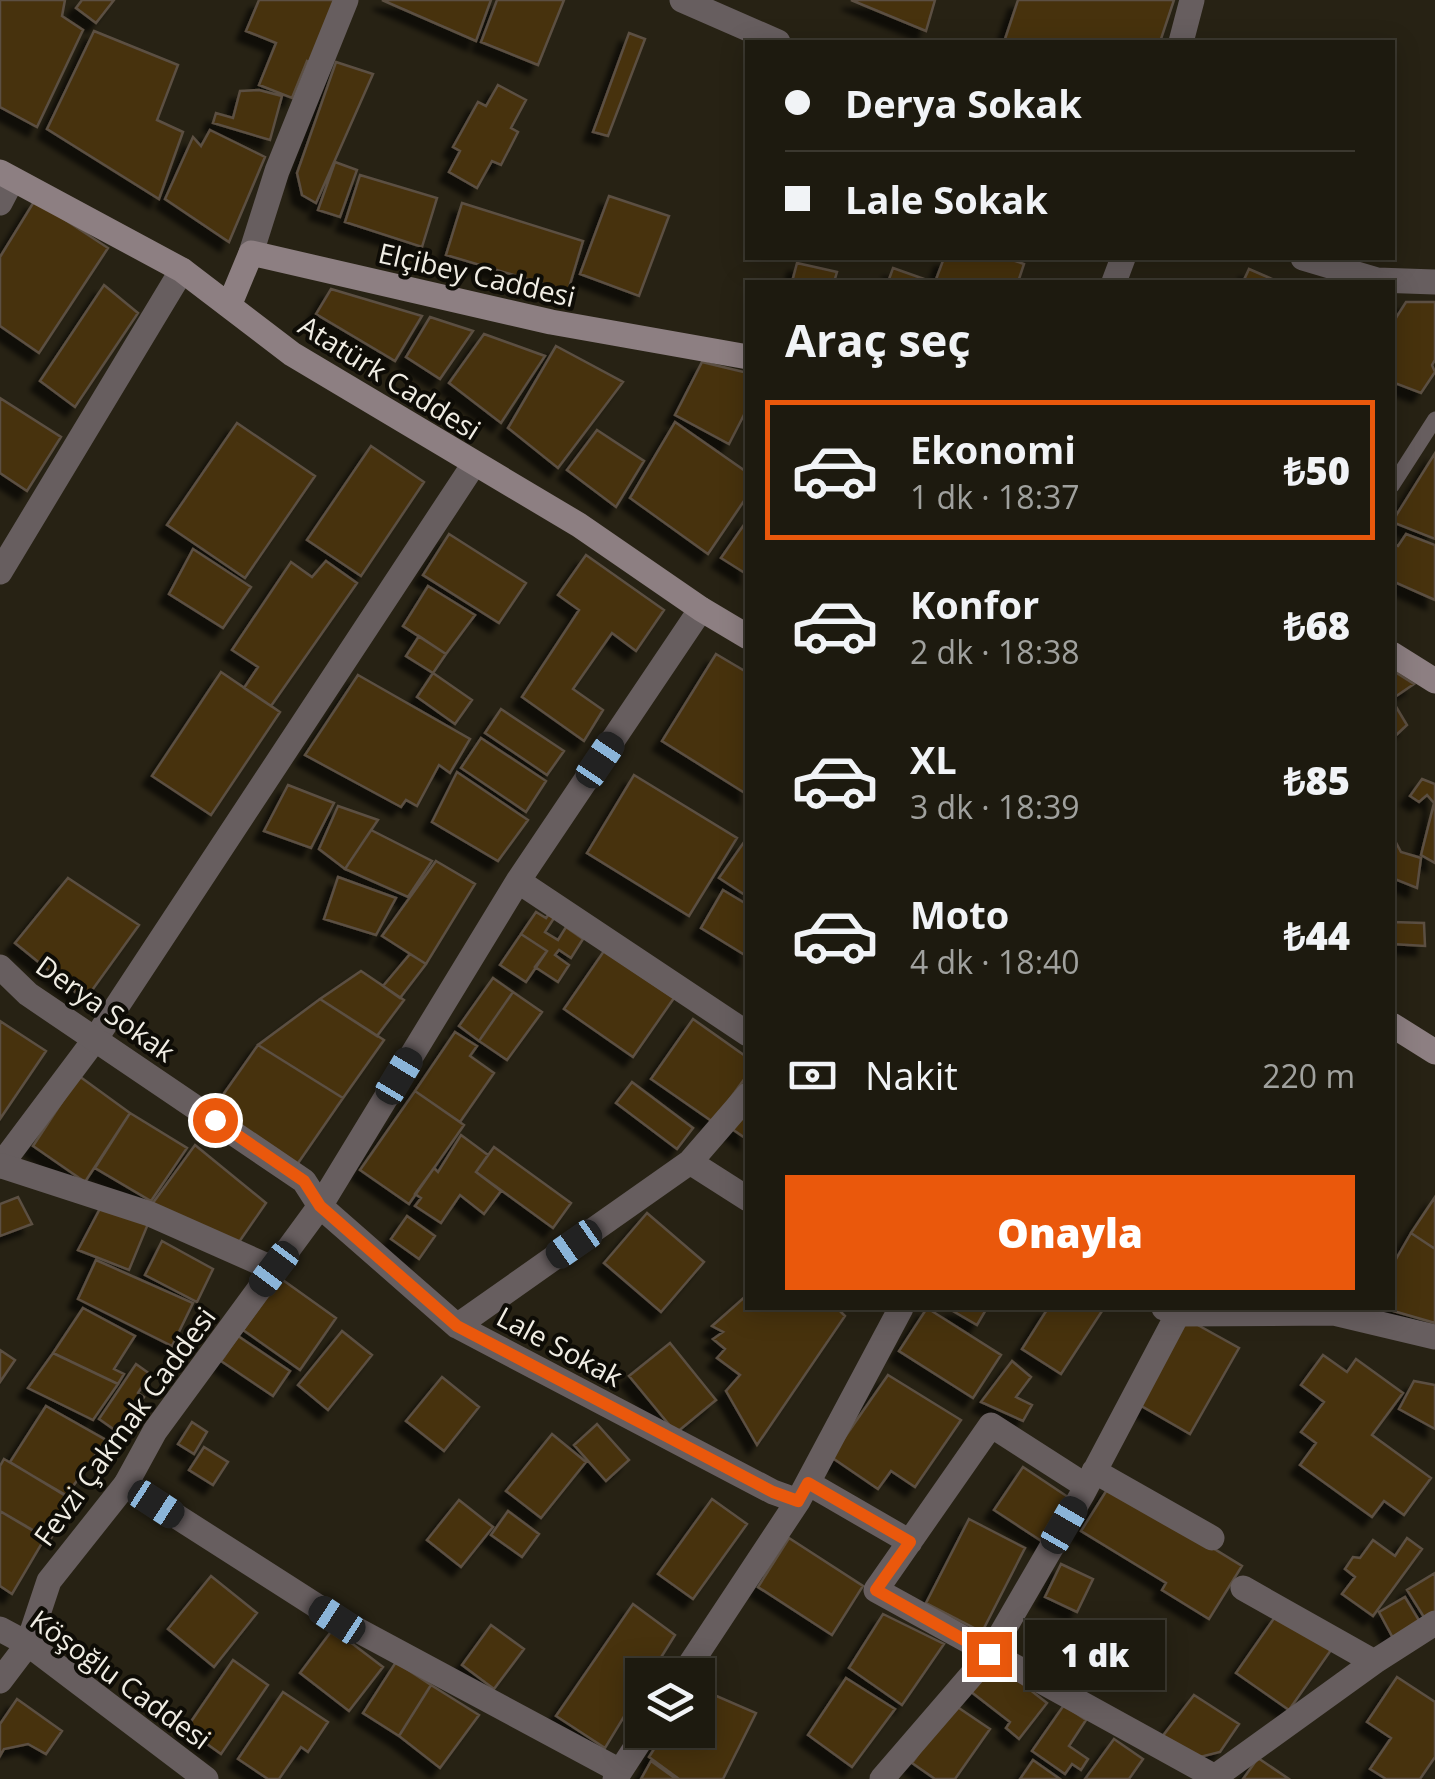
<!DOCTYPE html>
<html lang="tr">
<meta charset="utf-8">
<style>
:root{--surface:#1d1a0f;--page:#2a271d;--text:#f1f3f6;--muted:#a0a19e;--line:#3b382f;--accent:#ea580c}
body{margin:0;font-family:"Open Sans",sans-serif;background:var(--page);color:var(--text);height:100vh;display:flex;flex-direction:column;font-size:38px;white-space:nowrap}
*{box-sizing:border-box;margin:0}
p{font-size:32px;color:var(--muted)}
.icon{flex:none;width:55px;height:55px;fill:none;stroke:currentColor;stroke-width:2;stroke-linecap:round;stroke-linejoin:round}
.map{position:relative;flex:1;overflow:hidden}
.sheet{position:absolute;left:745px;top:280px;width:650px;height:1030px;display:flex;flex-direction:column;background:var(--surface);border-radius:0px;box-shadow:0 5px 25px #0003,0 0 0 2px var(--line)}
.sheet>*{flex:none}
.guide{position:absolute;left:745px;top:40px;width:650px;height:220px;border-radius:0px;box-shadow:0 5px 25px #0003,0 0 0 2px var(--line);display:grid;align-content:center;height:220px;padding:0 40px;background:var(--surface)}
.tools{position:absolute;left:625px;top:1658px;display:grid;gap:20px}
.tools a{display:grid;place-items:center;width:90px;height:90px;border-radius:0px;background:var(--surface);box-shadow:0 5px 25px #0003,0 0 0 2px var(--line);font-size:50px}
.end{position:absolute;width:45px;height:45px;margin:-22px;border:12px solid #ea580c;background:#fff;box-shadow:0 0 0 5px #fff}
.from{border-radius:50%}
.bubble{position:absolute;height:70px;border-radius:0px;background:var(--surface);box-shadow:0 5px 25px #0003,0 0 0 2px var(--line);font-size:32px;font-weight:800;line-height:70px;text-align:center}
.car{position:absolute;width:30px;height:60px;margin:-30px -15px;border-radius:12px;box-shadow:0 0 8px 2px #0007;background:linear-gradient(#222 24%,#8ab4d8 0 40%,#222 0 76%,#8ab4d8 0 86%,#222 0)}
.guide b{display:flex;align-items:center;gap:35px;height:95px;font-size:38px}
.guide b+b{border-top:2px solid var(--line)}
.guide i{width:25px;height:25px;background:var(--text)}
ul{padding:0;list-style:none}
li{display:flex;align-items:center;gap:30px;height:140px;margin:0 20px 15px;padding:0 20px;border:5px solid transparent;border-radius:0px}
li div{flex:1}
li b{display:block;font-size:38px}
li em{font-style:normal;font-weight:800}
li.selected{border-color:var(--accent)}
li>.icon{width:90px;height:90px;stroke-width:1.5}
h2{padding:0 40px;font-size:45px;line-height:120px}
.pay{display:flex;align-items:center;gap:25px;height:110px;padding:0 40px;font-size:38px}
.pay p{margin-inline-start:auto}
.cta{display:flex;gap:20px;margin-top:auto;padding:20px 40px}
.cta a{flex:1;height:115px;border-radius:0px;background:var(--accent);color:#fff;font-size:40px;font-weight:800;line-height:115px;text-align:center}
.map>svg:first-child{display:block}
.building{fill:#473110;stroke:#5b5043;stroke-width:2.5;filter:url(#shadow)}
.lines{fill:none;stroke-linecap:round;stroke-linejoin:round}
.service{stroke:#675e5f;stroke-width:15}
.minor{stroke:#675e5f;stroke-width:25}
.tertiary{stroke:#675e5f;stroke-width:25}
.secondary{stroke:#8d7f82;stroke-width:25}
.route{stroke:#ea580c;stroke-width:12}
.labels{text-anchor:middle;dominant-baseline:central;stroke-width:8;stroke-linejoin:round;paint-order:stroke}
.street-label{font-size:28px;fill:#f0ede4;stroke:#0e0c06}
</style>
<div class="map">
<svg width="1435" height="1779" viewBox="0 0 1435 1779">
<defs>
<filter id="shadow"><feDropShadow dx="-9" dy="9" stdDeviation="2.5" flood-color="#0009"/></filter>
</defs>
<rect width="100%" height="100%" fill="#272214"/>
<path class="building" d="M0,0H65L62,16L83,30L37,127L0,107Z
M82,0H114L96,23L76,8Z
M259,0H336L316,66L307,61L292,98L259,85L276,43L246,31Z
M382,0H491L476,41Z
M497,0H564L538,65L481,42Z
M851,0H935L926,31Z
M1018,0H1174L1160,42H1004Z
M94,31L178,65L157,120L183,132L159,199L47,129Z
M629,33L645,39L608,136L593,132Z
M336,62L373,74L316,203L302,195L297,173Z
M498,85L526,100L511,128L518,132L501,165L492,161L477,188L449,172L460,151L453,147L478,102L486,106Z
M259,90L282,96L270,140L213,123L216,113L233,118L240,91Z
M210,130L265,157L229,242L165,199L193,137L201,146Z
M335,162L357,170L340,217L318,210Z
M360,175L437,198L422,247L345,222Z
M609,196L669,216L639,296L580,274Z
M35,200L108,248L39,353L0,326V257Z
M462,203L583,241L568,291L446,255Z
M944,258H1007L1024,264L1019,279L1028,282H935Z
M797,263L837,272L834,282H792Z
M893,268L927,280L926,282H888Z
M1249,269L1279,282H1243Z
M104,285L138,313L75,407L40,381Z
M331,289L422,316L395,361L316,314Z
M1406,302H1435V360L1432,365L1435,372L1421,393L1392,382V324Z
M430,317L473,331L440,379L406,357Z
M484,334L545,356L501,423L449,383Z
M556,346L623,382L558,468L508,428Z
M702,362L748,373V407L729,444L675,415Z
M0,398L61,437L27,491L0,473Z
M675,422L748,473V495L708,554L630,498Z
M237,423L315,476L245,578L167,525Z
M597,430L644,461L616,507L567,470Z
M371,446L424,482L361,576L307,540Z
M1435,453V539L1392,522Z
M748,519V575L721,558Z
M449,534L526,583L499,623L423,575Z
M1406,534L1435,545V600L1392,581V544L1398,546Z
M193,549L251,587L223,628L169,594Z
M586,555L664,610L636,651L612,633L573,689L603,710L584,741L522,697L579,610L558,595Z
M326,561L357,583L271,706L244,688L258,667L232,650L291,562L312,577Z
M428,586L475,615L446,654L403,626Z
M419,636L446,654L433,673L406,656Z
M716,654L748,673V795L662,741Z
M1392,670L1414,684L1392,699Z
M221,672L280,712L211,815L152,776Z
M433,673L472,700L455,724L417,697Z
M358,675L470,739L450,773L439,765L417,806L406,800L401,807L305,755Z
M1392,700L1407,725L1392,739Z
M501,709L564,751L547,775L485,733Z
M481,738L546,781L526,812L461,768Z
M457,772L528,820L498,861L432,822Z
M634,775L737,838L689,916L587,853Z
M1422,779L1435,784V863L1421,855L1434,803L1427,795L1419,802L1410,796Z
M288,785L334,803L311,848L264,831Z
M338,806L378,820L345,869L319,849Z
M371,830L432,861L408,897L345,869Z
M1392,835L1401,852L1421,858L1417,888L1392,878Z
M744,842L748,844V897L719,878Z
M436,861L475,884L426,964L382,936Z
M338,877L396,898L376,935L324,919Z
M68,878L139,925L85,1000L15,943Z
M723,890L748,905V957L701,928Z
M551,911L556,915L545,932L558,940L566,927L583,939L571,958L559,950L555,955L569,965L558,982L535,967L547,951L521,934L536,912L546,918Z
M1392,922L1424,923L1425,946L1392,944Z
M521,934L547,951L526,982L500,965Z
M604,951L674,998L633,1057L564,1009Z
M410,954L426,964L400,998L383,986Z
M361,971L404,1000L377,1036L320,999Z
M493,978L513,992L479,1041L459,1026Z
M513,992L542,1012L507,1060L479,1041Z
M320,999L384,1040L343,1098L258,1045Z
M693,1019L748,1058V1074L713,1122L651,1079Z
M0,1021L46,1051L0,1119Z
M455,1032L477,1046L470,1056L494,1073L460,1122L415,1091Z
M258,1045L343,1098L294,1169L213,1109Z
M79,1076L130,1113L85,1182L33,1146Z
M632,1082L693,1128L677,1149L616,1103Z
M415,1091L464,1125L409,1204L360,1170Z
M748,1108V1140L732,1129Z
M130,1113L187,1148L151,1201L95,1168Z
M461,1135L488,1155L476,1172L501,1191L484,1214L460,1195L441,1223L415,1206L421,1198L415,1194L434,1168L438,1172Z
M195,1145L266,1203L239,1242L150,1207Z
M494,1147L571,1203L553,1228L476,1172Z
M18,1197L32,1224L0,1236V1204Z
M1435,1197V1249L1411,1233Z
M103,1203L148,1224L129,1270L78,1250Z
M647,1213L704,1262L661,1312L604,1263Z
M407,1216L435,1236L419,1259L391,1239Z
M1411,1233L1435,1249V1323L1383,1308H1392V1266Z
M162,1241L213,1269L197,1302L145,1275Z
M96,1260L193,1303L172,1346L78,1299Z
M280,1278L336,1318L300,1370L243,1330Z
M748,1294V1308H837L845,1316L757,1445L726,1391L740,1375L717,1358L725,1349L713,1339L723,1332L712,1326Z
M83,1308L135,1336L114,1369L124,1374L118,1384L53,1353Z
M927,1308L1001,1355L973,1398L899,1351Z
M955,1308H987L977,1325L953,1311Z
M1048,1308H1104L1061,1374L1022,1349Z
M1187,1319L1239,1348L1190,1434L1138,1404Z
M342,1331L372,1355L328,1410L298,1385Z
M238,1336L290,1371L273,1396L221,1361Z
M670,1343L716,1400L676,1433L629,1376Z
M0,1350L15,1360L0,1382Z
M53,1353L118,1384L93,1420L28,1388Z
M1323,1355L1347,1372L1356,1359L1403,1393L1372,1435L1431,1478L1404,1515L1384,1501L1372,1517L1300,1465L1316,1443L1301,1432L1324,1402L1301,1385Z
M1012,1361L1031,1377L1016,1397L1032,1405L1023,1421L981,1402Z
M136,1364L150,1374L138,1393L144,1397L119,1433L99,1419Z
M888,1375L961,1420L915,1487L891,1471L878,1489L831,1457Z
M442,1377L479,1407L444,1451L406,1421Z
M1414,1381L1435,1385V1429L1399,1409Z
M46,1406L106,1440L66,1496L10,1462Z
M192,1422L207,1432L194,1454L178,1444Z
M597,1424L629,1460L606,1481L574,1445Z
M552,1434L586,1462L541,1518L506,1491Z
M204,1447L228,1462L213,1485L189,1470Z
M4,1459L74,1500L50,1540L0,1511V1466Z
M1023,1467L1074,1501L1046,1544L994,1510Z
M1110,1485L1242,1566L1209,1619L1162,1590L1166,1583L1081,1531Z
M712,1499L747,1524L693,1599L658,1574Z
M459,1500L493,1527L461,1567L427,1540Z
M0,1511L45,1538L12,1594L0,1586Z
M508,1511L539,1534L522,1557L491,1535Z
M969,1519L1025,1548L982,1632L926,1603Z
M789,1538L863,1586L832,1635L758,1587Z
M1407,1538L1422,1549L1373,1616L1342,1594L1355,1577L1345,1569L1353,1557L1360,1558L1373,1540L1395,1556Z
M1061,1564L1093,1579L1077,1612L1045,1597Z
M1435,1573V1617L1427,1622L1407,1590Z
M211,1576L257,1613L214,1667L168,1629Z
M1405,1597L1420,1622L1393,1638L1379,1612Z
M633,1604L675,1635L650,1675H642V1687L605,1748L556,1716Z
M883,1614L944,1644L902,1705L849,1668Z
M1277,1614L1331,1650L1289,1710L1236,1673Z
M491,1625L524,1649L494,1689L462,1665Z
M333,1629L383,1667L349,1711L300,1673Z
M233,1660L268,1685L221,1754L186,1729Z
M993,1661L1047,1703L1019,1739L1006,1728L1010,1722L970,1691Z
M396,1662L431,1685L399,1736L363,1713Z
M1397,1677L1435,1702V1757L1420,1779H1386L1370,1769L1391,1738L1367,1722Z
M846,1678L895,1709L852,1767L808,1735Z
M431,1685L479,1715L440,1768L399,1736Z
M698,1688L756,1713L723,1779H679L649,1757L666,1730H698Z
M283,1692L328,1722L308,1752L301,1747L279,1779H268L238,1759Z
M1194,1695L1239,1724L1220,1752L1196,1758L1162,1737Z
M17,1699L62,1731L46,1754L28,1744L4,1749L0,1756V1724Z
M953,1704L990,1729L955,1779H935L912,1763Z
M1064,1705L1086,1720L1069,1746L1088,1759L1081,1770L1072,1764L1065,1774L1032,1751Z
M1114,1739L1143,1759L1129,1779H1085Z
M1258,1758L1289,1779H1243Z
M1033,1760L1060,1779H1020Z
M651,1761L676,1779H641Z"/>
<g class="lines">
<path class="service" d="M1392,486L1435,419"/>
<path class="minor" d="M0,203L12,180
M0,572L182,270
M690,1162L748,1199
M0,1166L96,1038L474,464
M320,1206L457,1326L773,1492L798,1501
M457,1326L690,1162L748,1095
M1094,1471L1212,1538
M808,1483L910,1542
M126,1484L337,1619L620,1771
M1086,1486L991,1425L876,1590L1215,1777
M1243,1588L1374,1662
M683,1675L798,1501L901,1308
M615,1779L647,1730
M882,1779L989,1655L1083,1493L1181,1308
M1212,1779L1374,1662L1435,1623"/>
<path class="tertiary" d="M682,0L778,42
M1181,42L1192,0
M251,253L277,171L346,0
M1303,258L1377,280L1435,282
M1114,282L1123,258
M518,881L748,1034
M0,967L28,994L304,1181L320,1206
M2,1166L150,1214L274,1269
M1164,1308L1178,1314L1334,1313L1435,1337
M0,1629L28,1644L206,1779
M0,1681L28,1644L49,1581L126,1484L155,1431L320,1206L518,881L701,609"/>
<path class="secondary" d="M0,172L182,270L292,354L579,525L701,609L748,637
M229,306L251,253L551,322L748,357
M1392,654L1435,681
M1392,1025L1435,1052"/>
</g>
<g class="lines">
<path class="route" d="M215,1120L304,1181L320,1206L457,1326L773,1492L798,1501L808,1483L910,1542L876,1590L989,1654"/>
</g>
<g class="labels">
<g class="street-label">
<text transform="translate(477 274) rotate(13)">Elçibey Caddesi</text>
<text transform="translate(390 377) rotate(32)">Atatürk Caddesi</text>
<text transform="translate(106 1008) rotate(35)">Derya Sokak</text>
<text transform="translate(560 1346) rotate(28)">Lale Sokak</text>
<text transform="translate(124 1426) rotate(-54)">Fevzi Çakmak Caddesi</text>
<text transform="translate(121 1679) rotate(36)">Köşoğlu Caddesi</text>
</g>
</g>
</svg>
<div class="tools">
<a><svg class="icon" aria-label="layers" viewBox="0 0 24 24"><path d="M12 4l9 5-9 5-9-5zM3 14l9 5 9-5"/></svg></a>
</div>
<i class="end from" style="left:215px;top:1120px"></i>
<i class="end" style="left:989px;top:1654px"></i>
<div class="bubble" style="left:1025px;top:1620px;width:140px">1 dk</div>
<i class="car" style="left:600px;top:760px;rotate:34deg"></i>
<i class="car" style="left:399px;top:1076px;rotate:31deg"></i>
<i class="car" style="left:574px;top:1244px;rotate:235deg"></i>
<i class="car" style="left:274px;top:1269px;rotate:217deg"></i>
<i class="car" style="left:156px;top:1504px;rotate:123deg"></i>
<i class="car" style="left:1064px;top:1525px;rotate:30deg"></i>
<i class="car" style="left:337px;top:1620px;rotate:303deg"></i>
<div class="guide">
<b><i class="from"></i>Derya Sokak</b>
<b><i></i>Lale Sokak</b>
</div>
<section class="sheet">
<h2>Araç seç</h2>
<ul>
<li class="selected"><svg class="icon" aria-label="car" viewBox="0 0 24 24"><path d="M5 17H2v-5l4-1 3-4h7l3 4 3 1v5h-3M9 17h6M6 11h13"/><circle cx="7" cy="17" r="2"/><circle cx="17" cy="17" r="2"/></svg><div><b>Ekonomi</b><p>1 dk · 18:37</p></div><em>₺50</em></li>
<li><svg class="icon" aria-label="car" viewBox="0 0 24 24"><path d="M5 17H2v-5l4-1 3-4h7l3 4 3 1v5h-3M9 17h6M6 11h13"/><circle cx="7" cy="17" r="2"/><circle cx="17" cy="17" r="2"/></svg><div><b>Konfor</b><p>2 dk · 18:38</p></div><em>₺68</em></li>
<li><svg class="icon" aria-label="car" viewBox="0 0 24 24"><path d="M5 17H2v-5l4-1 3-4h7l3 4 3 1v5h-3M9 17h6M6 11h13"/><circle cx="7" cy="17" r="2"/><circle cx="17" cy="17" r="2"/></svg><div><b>XL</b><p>3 dk · 18:39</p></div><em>₺85</em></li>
<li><svg class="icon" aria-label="car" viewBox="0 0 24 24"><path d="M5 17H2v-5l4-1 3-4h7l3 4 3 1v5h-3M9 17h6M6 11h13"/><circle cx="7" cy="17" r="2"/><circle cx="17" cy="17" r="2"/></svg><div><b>Moto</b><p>4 dk · 18:40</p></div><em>₺44</em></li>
</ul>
<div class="pay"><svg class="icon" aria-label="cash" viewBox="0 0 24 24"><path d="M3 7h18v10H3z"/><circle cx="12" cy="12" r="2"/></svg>Nakit<p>220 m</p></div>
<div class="cta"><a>Onayla</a></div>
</section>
</div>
